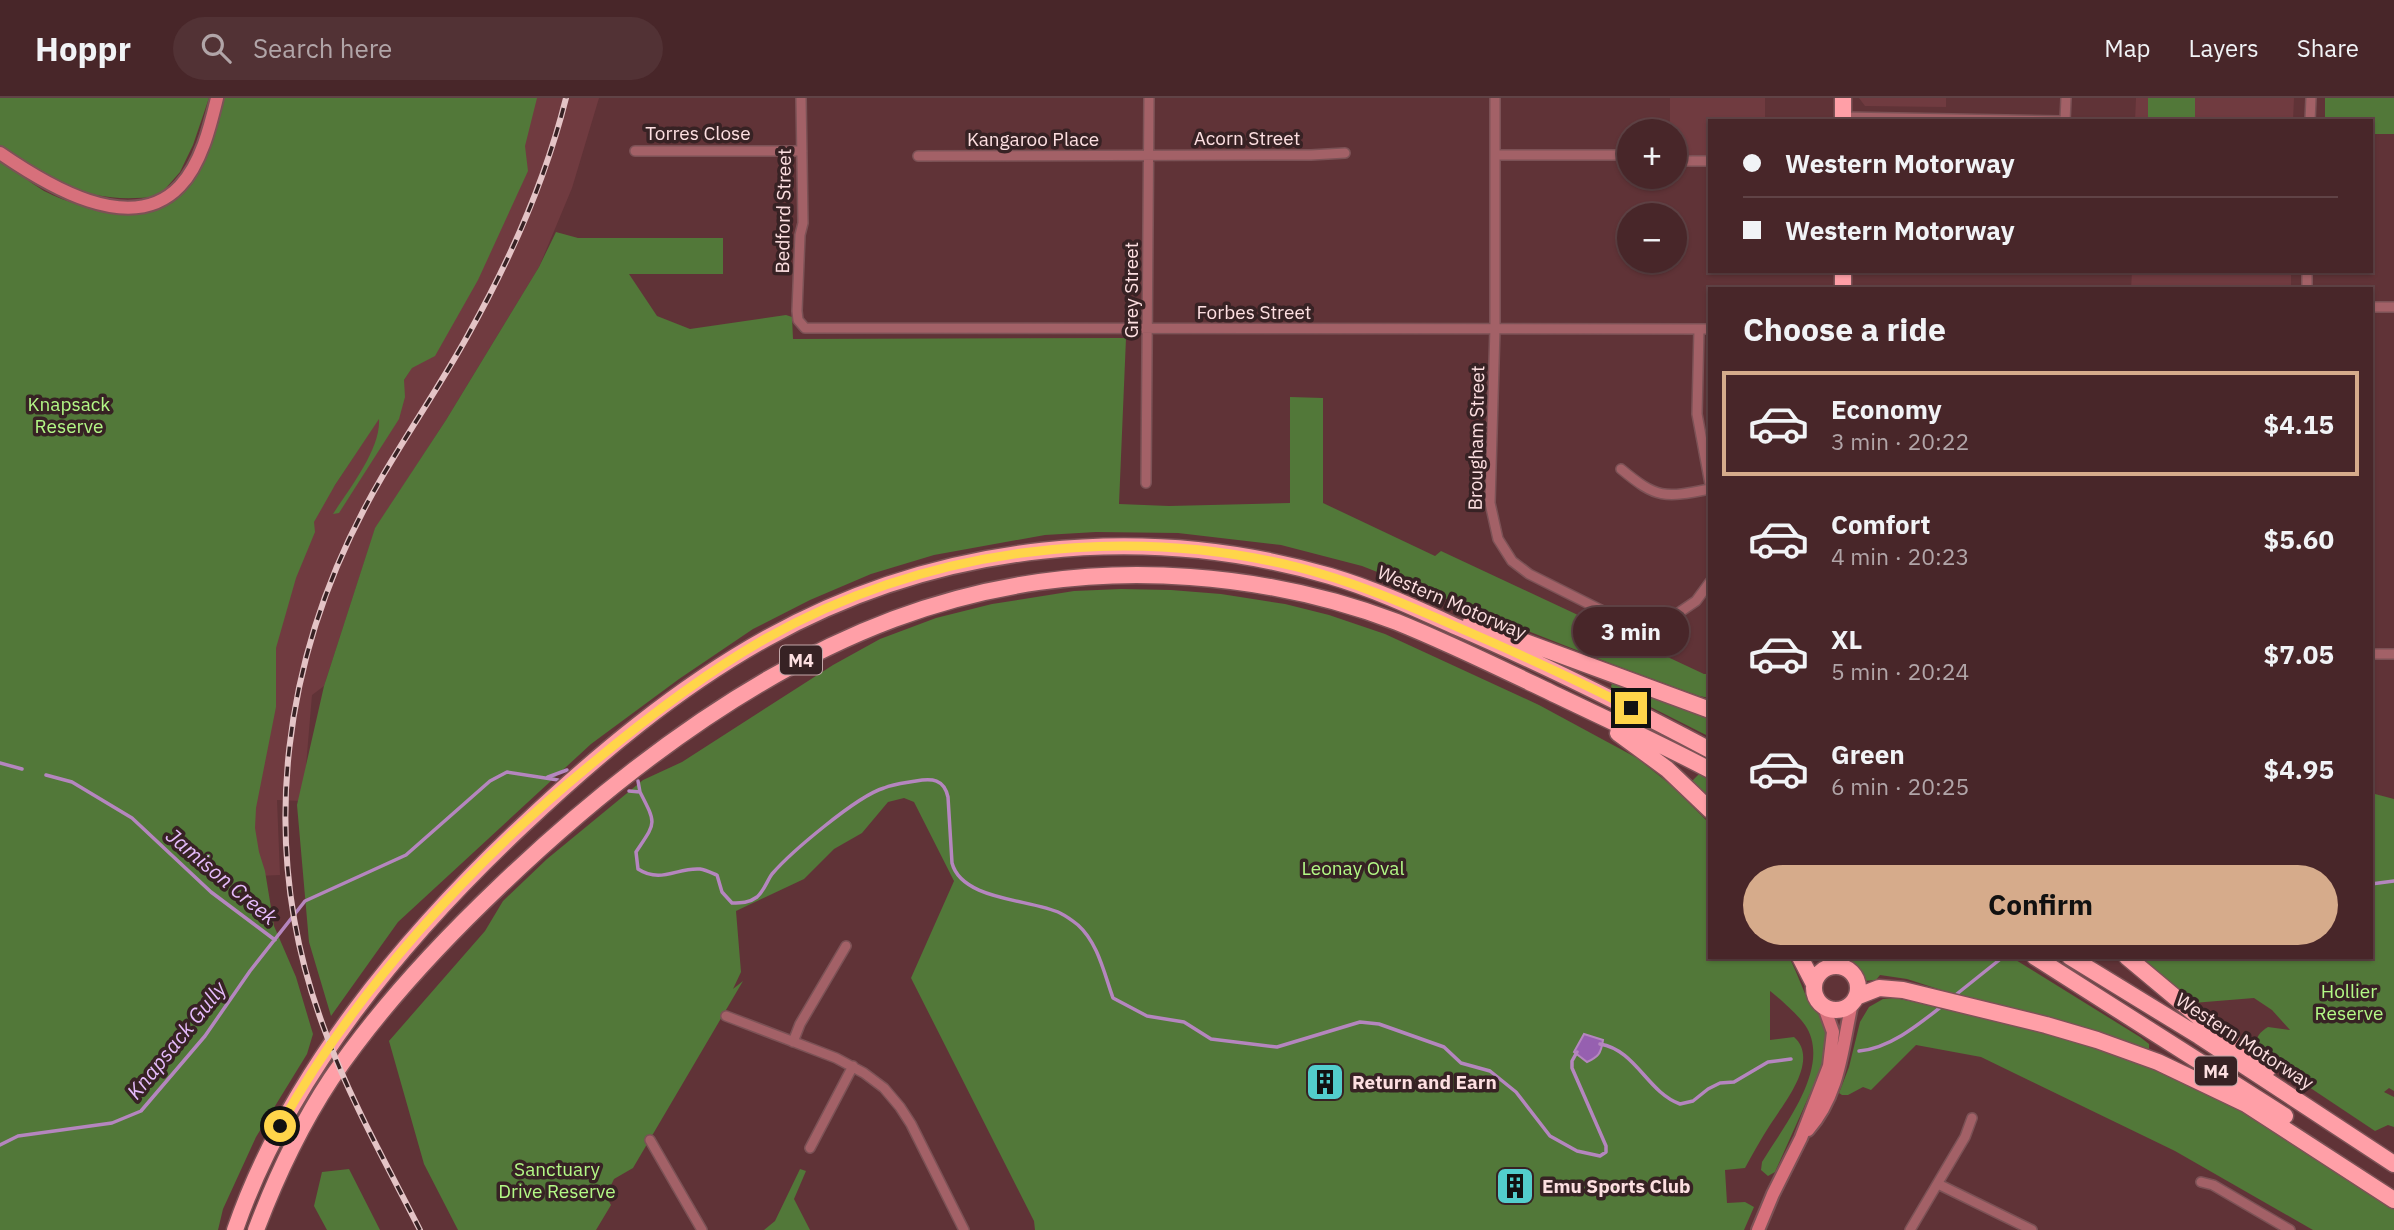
<!DOCTYPE html>
<meta charset="utf-8">
<style>
:root{--surface:#482629;--page:#523235;--text:#f1f3f6;--muted:#b1a5a8;--line:#604346;--accent:#d6ab8b}
body{margin:0;font-family:"IBM Plex Sans",sans-serif;background:var(--page);color:var(--text);height:100vh;display:flex;flex-direction:column;font-size:26px;white-space:nowrap}
*{box-sizing:border-box;margin:0}
p{font-size:23px;color:var(--muted)}
.icon{flex:none;width:38px;height:38px;fill:none;stroke:currentColor;stroke-width:2;stroke-linecap:round;stroke-linejoin:round}
.map{position:relative;flex:1;overflow:hidden}
.panel{position:absolute;left:1708px;top:189px;width:665px;height:672px;display:flex;flex-direction:column;background:var(--surface);border-radius:0px;box-shadow:0 2px 5px #0004,0 0 0 2px var(--line)}
.panel>*{flex:none}
.guide{position:absolute;left:1708px;top:21px;width:665px;height:154px;border-radius:0px;box-shadow:0 2px 5px #0004,0 0 0 2px var(--line);display:grid;align-content:center;height:154px;padding:0 35px;background:var(--surface)}
.controls{position:absolute;left:1617px;top:21px;display:grid;gap:14px}
.controls a{display:grid;place-items:center;width:70px;height:70px;border-radius:50%;background:var(--surface);box-shadow:0 2px 5px #0004,0 0 0 2px var(--line);font-size:35px}
.end{position:absolute;width:32px;height:32px;margin:-16px;border:9px solid #ffd54a;background:#111;box-shadow:0 0 0 4px #111}
.from{border-radius:50%}
.bubble{position:absolute;height:49px;border-radius:24px;background:var(--surface);box-shadow:0 2px 5px #0004,0 0 0 2px var(--line);font-size:23px;font-weight:700;line-height:49px;text-align:center}
.guide b{display:flex;align-items:center;gap:24px;height:66px;font-size:26px}
.guide b+b{border-top:2px solid var(--line)}
.guide i{width:18px;height:18px;background:var(--text)}
ul{padding:0;list-style:none}
li{display:flex;align-items:center;gap:21px;height:105px;margin:0 14px 10px;padding:0 21px;border:4px solid transparent;border-radius:0px}
li div{flex:1}
li b{display:block;font-size:26px}
li em{font-style:normal;font-weight:700}
li.current{border-color:var(--accent)}
li>.icon{width:63px;height:63px;stroke-width:1.5}
h2{padding:0 35px;font-size:32px;line-height:84px}
.primary-button{display:flex;gap:14px;margin-top:auto;padding:14px 35px}
.primary-button a{flex:1;height:80px;border-radius:42px;background:var(--accent);color:#111;font-size:28px;font-weight:700;line-height:80px;text-align:center}
header{display:flex;align-items:center;gap:42px;box-sizing:border-box;height:98px;padding:0 35px;background:var(--surface);border-bottom:2px solid var(--line)}
header strong{font-size:33px}
nav{display:flex;gap:38px;margin-inline-start:auto;font-size:24px}
.search{width:490px;height:63px;background:var(--page);display:flex;align-items:center;gap:18px;box-sizing:border-box;padding:0 24px;border-radius:38px;color:var(--muted);font-size:26px}
.map>svg:first-child{display:block}
.built{fill:#703b40}
.green{fill:#527839;fill-rule:evenodd}
.water{fill:#9660b0;stroke:#b586bf;stroke-width:2}
.lines{fill:none;stroke-linecap:round;stroke-linejoin:round}
.stream{stroke:#b586bf;stroke-width:3.5}
.street-casing{stroke:#7c5256;stroke-width:12}
.secondary-casing{stroke:#7c5256;stroke-width:16}
.highway-casing{stroke:#7c5256;stroke-width:19}
.street{stroke:#a36167;stroke-width:9}
.secondary{stroke:#d7707b;stroke-width:12}
.highway{stroke:#ff9fa7;stroke-width:16}
.rail-casing{stroke:#e4c4c6;stroke-width:6}
.rail{stroke:#372224;stroke-width:3.5;stroke-dasharray:10;stroke-linecap:butt}
.route{stroke:#ffd54a;stroke-width:9}
.labels{text-anchor:middle;dominant-baseline:central;stroke-width:7;stroke-linejoin:round;paint-order:stroke}
.shield{fill:#372224;stroke:#c2a6a8;stroke-width:2}
.shield-label{font-size:18px;font-weight:bold;fill:#fddfe1}
.street-label{font-size:19px;fill:#fddfe1;stroke:#372224}
.park-label{font-size:19px;fill:#b3f886;stroke:#372224}
.poi-label{font-size:19px;font-weight:bold;fill:#fddfe1;stroke:#372224;text-anchor:start}
.water-label{font-size:21px;font-style:italic;fill:#e5bbfb;stroke:#372224}
</style>
<header>
<strong>Hoppr</strong>
<div class="search"><svg class="icon" aria-label="search" viewBox="0 0 24 24"><circle cx="10" cy="10" r="6"/><path d="M15 15l6 6"/></svg>Search here</div>
<nav><a>Map</a><a>Layers</a><a>Share</a></nav>
</header>
<div class="map">
<svg width="2394" height="1132" viewBox="0 0 2394 1132">
<rect width="100%" height="100%" fill="#603337"/>
<path class="built" d="M533,0H599L572,90L539,169L446,322L375,431L324,588L312,597L303,703L277,702L280,777L257,778L251,745L266,575L312,418L335,387L408,276L464,179Z
M1670,0H1765V23H1710V57H1675V33H1670Z
M1859,0H1946V9L1865,8Z
M2136,0H2294L2293,23H2135Z
M2132,173H2291V188L2288,191H2131Z"/>
<path class="green" d="M0,0H209L193,47L180,74L159,98C90,107 65,87 7,56L0,49Z
M223,0H537L525,48L528,73L478,182L435,258L412,270L404,282L405,299L399,321L339,415L333,416C349,391 381,351 379,321L335,387L314,424L315,434L296,480L276,550V609L256,710L255,730L259,754L265,773L274,828L296,879L313,936L307,956L256,1039L223,1111L218,1132H0V63C15,72 29,84 44,93C78,110 139,127 173,104C199,87 217,30 223,0Z
M2148,0H2195V20L2148,19Z
M2325,0H2394V36H2371V23H2325Z
M556,134L578,140H723V176H629L657,218L690,231L786,217L792,219L793,241L1126,240L1119,406L1169,408L1290,405V299L1323,300V405L1435,458L1441,453L1704,576H1710V600L1699,598L1612,566L1362,468L1281,447L1178,435L1096,434L1045,437L934,457L871,476L810,502L753,531L679,581L591,646L398,824L331,918L309,844L297,707L324,588L375,430L446,322L539,169Z
M1121,491L1171,492L1221,496L1285,506L1329,517L1385,536L1539,607L1637,660L1671,687L1710,726V859H1789C1797,874 1802,890 1809,904C1813,910 1819,915 1822,922C1832,938 1823,964 1817,980L1775,1074L1768,1078L1761,1072L1762,1064C1783,1029 1833,968 1805,927C1800,919 1778,899 1770,893V942L1794,939C1820,962 1784,1005 1770,1027C1761,1041 1753,1055 1745,1070L1725,1072L1727,1105L1745,1104L1754,1109L1744,1132H1035L1034,1123L911,880L954,783L914,704L904,700L888,704L862,735L834,751L804,781L736,813L741,874L733,891L743,883L633,1070L614,1081L606,1098L611,1107L596,1132H458L424,1066L389,943L485,833L503,803L547,761L643,682L682,664L833,567L880,541L936,520L992,506L1074,493ZM1584,936L1603,943L1596,960L1592,962Z
M1614,584L1710,617V639L1611,589L1612,585Z
M1699,676L1710,682V701L1692,683Z
M2375,696L2394,701V993L2389,990L2384,994L2394,999V1029L2388,1027L2375,1033L2258,955C2254,942 2257,936 2268,929L2290,932L2272,912L2254,900L2193,905L2141,859H2371V699H2375Z
M1842,859H2011L2140,939L2149,946V952L2066,925L1966,900L1907,881L1880,877L1876,882L1863,883L1859,874Z
M1895,900C1989,920 2082,940 2171,978C2248,1011 2323,1066 2394,1110V1132H2313L2175,1053L1981,959L1916,947L1871,992L1863,989L1848,997H1842L1839,995L1849,969L1860,924L1869,909L1883,901Z
M349,1071L380,1132H327L314,1108L322,1074Z
M800,1071L806,1073L794,1101L810,1132H764L775,1123Z"/>
<path class="water" d="M1584,936L1603,942C1601,956 1598,959 1587,964L1574,954Z"/>
<g class="lines">
<path class="stream" d="M0,665L22,671
M46,677L72,684L132,720L211,794L275,842
M548,679L567,672
M638,683L640,694
M629,693L640,694C657,727 656,724 636,754L638,771C661,786 678,769 700,771C706,772 712,775 717,777L722,794L732,805C741,805 749,805 757,799C764,793 767,783 772,776C791,754 857,698 884,690C894,686 905,685 916,683C932,680 944,681 948,699L952,765C962,803 1032,801 1060,815C1066,818 1073,823 1078,827C1098,845 1104,875 1113,900L1147,918L1184,924L1211,941L1277,949L1360,924L1379,926L1444,949L1461,965L1490,973L1516,994L1550,1038L1577,1053L1600,1058L1606,1054V1048L1572,970V963L1577,954
M2371,786L2394,783
M1953,899L2003,859
M1600,946C1636,952 1647,994 1680,1006L1693,1003L1708,991L1720,985L1734,984L1768,964L1791,961
M1859,953C1890,950 1918,927 1942,908
M0,1047L18,1038L112,1025L141,1013L205,938L250,873L305,803L406,757L490,683L507,674L558,682"/>
<defs>
<path id="street" d="M801,0L803,125L800,137L797,213L798,222L805,230L1710,231
M1495,0V230L1490,405L1498,441L1512,463L1529,476L1611,517L1626,522L1650,524L1674,518L1696,503L1710,484
M1843,19L2060,23
M2065,23L2066,0
M2310,23L2311,0
M635,53H802
M1495,57H1629
M918,58L1311,57L1345,55
M1675,63H1710
M2307,191V173
M2371,209H2394
M1699,231L1697,316L1710,386
M1621,371C1657,401 1664,400 1710,391
M1146,385L1149,0
M2371,556H2394
M726,918L836,960L864,975L884,990L900,1009L911,1026L964,1132
M793,944L800,926L846,848
M650,1042L702,1132
M810,1050L853,968
M2201,1084L2213,1087L2290,1132
M1938,1086L2032,1132
M1910,1132L1965,1039L1972,1020"/>
<path id="secondary" d="M0,55C45,86 131,140 180,88C201,66 210,29 217,0
M1808,1032C1840,996 1842,949 1852,905
M1758,1132L1773,1096L1801,1040L1829,968L1833,934L1824,909"/>
<path id="highway" d="M1843,0V23
M1843,191V173
M1471,524L1710,612
M1618,635L1667,671L1710,712
M1800,859L1814,886
M2035,859L2285,1018
M2070,859L2199,938L2394,1066
M2127,859L2201,921L2268,971
M1814 890a22 22 0 1 1 44 0a22 22 0 1 1-44 0Z
M1856,899L1879,890L1903,892L2046,927L2097,942L2158,964L2246,1006L2394,1102
M235,1132C288,978 405,838 522,728C596,658 677,590 767,540C938,445 1142,423 1330,478C1374,491 1415,510 1457,529C1543,566 1627,608 1710,652
M256,1132C276,1079 300,1028 331,981C379,910 438,847 500,788C613,680 747,576 894,521C987,486 1090,471 1190,479C1260,484 1331,499 1397,524C1449,545 1500,570 1550,594C1604,620 1657,644 1710,672"/>
</defs>
<use href="#street" class="street-casing"/>
<use href="#secondary" class="secondary-casing"/>
<use href="#highway" class="highway-casing"/>
<use href="#street" class="street"/>
<use href="#secondary" class="secondary"/>
<use href="#highway" class="highway"/>
<defs>
<path id="rail" d="M420,1132C387,1067 350,1002 325,933C254,746 282,549 382,379C410,331 441,286 468,237C510,162 545,84 566,0"/>
</defs>
<use href="#rail" class="rail-casing"/>
<use href="#rail" class="rail"/>
</g>
<g class="lines">
<path class="route" d="M280,1028C354,894 471,765 589,668C644,622 702,577 765,541C925,451 1118,425 1297,469C1352,483 1403,505 1455,528C1515,554 1573,580 1631,610"/>
</g>
<defs>
<symbol id="building-square" viewBox="-11 -11 22 22"><rect x="-9" y="-9" width="18" height="18" rx="4" fill="#52cdcc" stroke="#372224"/><path d="M-4-6H4V6H1V3H-1V6H-4ZM-2.5-4.3h1.7v1.8h-1.7ZM.8-4.3h1.7v1.8H.8ZM-2.5-1h1.7V.8h-1.7ZM.8-1h1.7V.8H.8Z" fill="#111"/></symbol>
</defs>
<g fill-rule="evenodd">
<use href="#building-square" x="1303" y="962" width="44" height="44"/>
<use href="#building-square" x="1493" y="1066" width="44" height="44"/>
</g>
<g class="labels">
<g class="shield">
<rect x="780" y="547.5" width="42" height="29" rx="5"/>
<rect x="2195" y="958.5" width="42" height="29" rx="5"/>
</g>
<g class="shield-label">
<text x="801" y="562">M4</text>
<text x="2216" y="973">M4</text>
</g>
<g class="street-label">
<text x="698" y="35">Torres Close</text>
<text x="1247" y="40">Acorn Street</text>
<text x="1033" y="41">Kangaroo Place</text>
<text transform="translate(783 113) rotate(-89)">Bedford Street</text>
<text transform="translate(1131 192) rotate(-90)">Grey Street</text>
<text x="1254" y="214">Forbes Street</text>
<text transform="translate(1476 340) rotate(-89)">Brougham Street</text>
<text transform="translate(1452 504) rotate(23)">Western Motorway</text>
<text transform="translate(2245 943) rotate(33)">Western Motorway</text>
</g>
<g class="park-label">
<text x="69" y="306">Knapsack<tspan x="69" dy="22">Reserve</tspan></text>
<text x="1353" y="770">Leonay Oval</text>
<text x="2349" y="893">Hollier<tspan x="2349" dy="22">Reserve</tspan></text>
<text x="557" y="1071">Sanctuary<tspan x="557" dy="22">Drive Reserve</tspan></text>
</g>
<g class="poi-label">
<text x="1352" y="984">Return and Earn</text>
<text x="1542" y="1088">Emu Sports Club</text>
</g>
<g class="water-label">
<text transform="translate(222 778) rotate(40)">Jamison Creek</text>
<text transform="translate(176 942) rotate(-51)">Knapsack Gully</text>
</g>
</g>
</svg>
<div class="controls">
<a>+</a>
<a>−</a>
</div>
<i class="end from" style="left:280px;top:1028px"></i>
<i class="end" style="left:1631px;top:610px"></i>
<div class="bubble" style="left:1573px;top:509px;width:116px">3 min</div>
<div class="guide">
<b><i class="from"></i>Western Motorway</b>
<b><i></i>Western Motorway</b>
</div>
<section class="panel">
<h2>Choose a ride</h2>
<ul>
<li class="current"><svg class="icon" aria-label="car" viewBox="0 0 24 24"><path d="M5 17H2v-5l4-1 3-4h7l3 4 3 1v5h-3M9 17h6M6 11h13"/><circle cx="7" cy="17" r="2"/><circle cx="17" cy="17" r="2"/></svg><div><b>Economy</b><p>3 min · 20:22</p></div><em>$4.15</em></li>
<li><svg class="icon" aria-label="car" viewBox="0 0 24 24"><path d="M5 17H2v-5l4-1 3-4h7l3 4 3 1v5h-3M9 17h6M6 11h13"/><circle cx="7" cy="17" r="2"/><circle cx="17" cy="17" r="2"/></svg><div><b>Comfort</b><p>4 min · 20:23</p></div><em>$5.60</em></li>
<li><svg class="icon" aria-label="car" viewBox="0 0 24 24"><path d="M5 17H2v-5l4-1 3-4h7l3 4 3 1v5h-3M9 17h6M6 11h13"/><circle cx="7" cy="17" r="2"/><circle cx="17" cy="17" r="2"/></svg><div><b>XL</b><p>5 min · 20:24</p></div><em>$7.05</em></li>
<li><svg class="icon" aria-label="car" viewBox="0 0 24 24"><path d="M5 17H2v-5l4-1 3-4h7l3 4 3 1v5h-3M9 17h6M6 11h13"/><circle cx="7" cy="17" r="2"/><circle cx="17" cy="17" r="2"/></svg><div><b>Green</b><p>6 min · 20:25</p></div><em>$4.95</em></li>
</ul>
<div class="primary-button"><a>Confirm</a></div>
</section>
</div>
